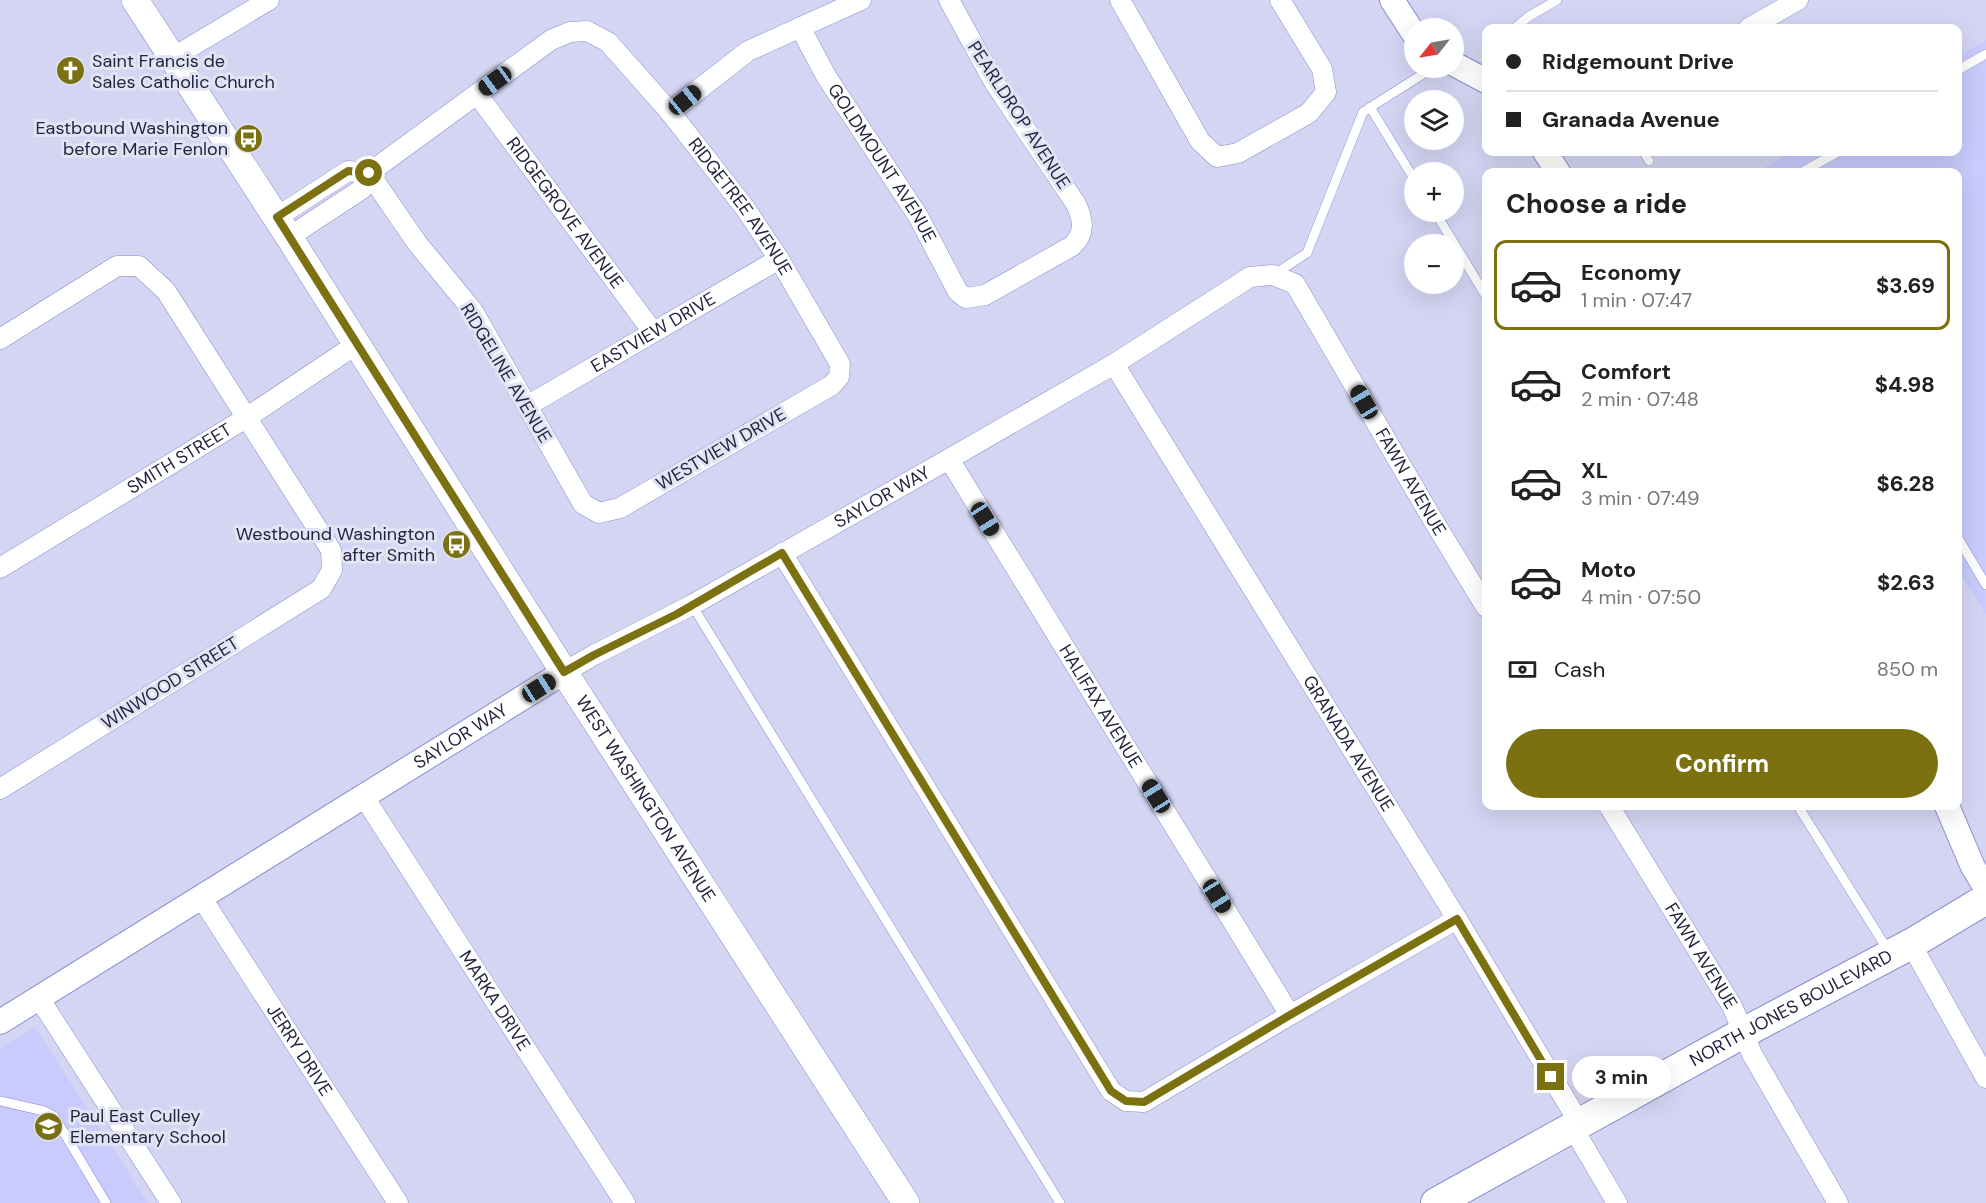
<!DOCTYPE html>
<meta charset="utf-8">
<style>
:root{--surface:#fff;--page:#f2f2f2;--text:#222;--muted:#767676;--line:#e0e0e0;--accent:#7b7111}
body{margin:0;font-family:"DM Sans",sans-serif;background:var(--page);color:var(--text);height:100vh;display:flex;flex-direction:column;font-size:22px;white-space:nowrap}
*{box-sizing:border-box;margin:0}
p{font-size:20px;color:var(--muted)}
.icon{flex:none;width:33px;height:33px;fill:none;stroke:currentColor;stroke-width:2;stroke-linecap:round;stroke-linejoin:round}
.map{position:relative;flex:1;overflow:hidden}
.details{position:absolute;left:1482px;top:168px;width:480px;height:642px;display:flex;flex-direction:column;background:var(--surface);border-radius:12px;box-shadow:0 6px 24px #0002}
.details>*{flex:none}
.guide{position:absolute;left:1482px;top:24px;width:480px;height:132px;border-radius:12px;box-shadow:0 6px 24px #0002;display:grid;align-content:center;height:132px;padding:0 24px;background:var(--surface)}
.needle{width:39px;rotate:239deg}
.tools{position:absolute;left:1404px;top:18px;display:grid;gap:12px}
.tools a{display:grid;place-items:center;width:60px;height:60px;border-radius:50%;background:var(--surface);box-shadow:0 6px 24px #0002;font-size:30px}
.end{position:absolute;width:27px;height:27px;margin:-14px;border:8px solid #7b7111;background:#fff;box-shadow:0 0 0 3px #fff}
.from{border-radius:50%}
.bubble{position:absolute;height:42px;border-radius:21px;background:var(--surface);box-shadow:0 6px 24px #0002;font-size:20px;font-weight:700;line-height:42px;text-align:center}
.car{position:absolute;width:18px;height:36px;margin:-18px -9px;border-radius:8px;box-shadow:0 0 4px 2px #0007;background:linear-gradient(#222 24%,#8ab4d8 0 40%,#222 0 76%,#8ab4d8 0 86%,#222 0)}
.guide b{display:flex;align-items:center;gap:21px;height:57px;font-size:22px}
.guide b+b{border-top:2px solid var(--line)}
.guide i{width:15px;height:15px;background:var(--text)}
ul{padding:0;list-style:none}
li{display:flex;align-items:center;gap:18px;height:90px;margin:0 12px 9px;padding:0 12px;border:3px solid transparent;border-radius:12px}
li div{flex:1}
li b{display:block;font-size:22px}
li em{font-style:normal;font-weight:700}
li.current{border-color:var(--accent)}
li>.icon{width:54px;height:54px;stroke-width:1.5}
h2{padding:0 24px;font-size:27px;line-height:72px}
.pay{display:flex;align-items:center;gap:15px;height:66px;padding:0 24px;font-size:22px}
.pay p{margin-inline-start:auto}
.primary-button{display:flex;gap:12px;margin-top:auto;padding:12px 24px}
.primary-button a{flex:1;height:69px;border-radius:36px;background:var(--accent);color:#fff;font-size:24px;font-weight:700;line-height:69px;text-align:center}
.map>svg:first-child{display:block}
.built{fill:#c8cbfc}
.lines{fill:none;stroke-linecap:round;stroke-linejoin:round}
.service-casing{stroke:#8b8cd2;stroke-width:10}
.minor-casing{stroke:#8b8cd2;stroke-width:21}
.tertiary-casing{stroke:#8b8cd2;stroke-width:26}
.secondary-casing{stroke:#8b8cd2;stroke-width:28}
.primary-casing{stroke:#8b8cd2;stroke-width:32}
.service{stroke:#fff;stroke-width:9}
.minor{stroke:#fff;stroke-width:20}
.tertiary{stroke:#fff;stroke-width:24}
.secondary{stroke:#fff;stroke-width:27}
.primary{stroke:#fff;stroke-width:30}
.route{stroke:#7b7111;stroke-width:8}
.labels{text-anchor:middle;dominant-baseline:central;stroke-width:6;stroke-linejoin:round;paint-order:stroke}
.poi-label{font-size:18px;fill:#242440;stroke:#e3e4f3;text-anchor:start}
.street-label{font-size:18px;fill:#242440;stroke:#e3e4f3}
</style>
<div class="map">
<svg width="1986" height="1203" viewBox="0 0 1986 1203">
<rect width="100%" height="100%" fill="#d4d5f3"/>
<path class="built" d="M1986,40V615L1958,569V172H1756L1793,152H1958V57Z
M35,1027L148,1203H0V1049Z"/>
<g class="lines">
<defs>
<path id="service" d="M1515,28L1528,17L1557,0
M1958,70L1986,54
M1370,107L1414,179
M1644,152L1649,161
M1802,172L1838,152
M1435,212L1486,296
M1273,275L1307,253L1363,112L1423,74L1427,68
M1958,538L1986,585
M692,605L1060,1203
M1798,806L1889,952
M0,1101L44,1111L54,1116L106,1203"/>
<g id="minor">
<path d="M1120,0L1200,141L1217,157L1238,153L1309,113L1326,92L1322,69L1280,0"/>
<path id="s1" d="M800,27L826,76L918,216L958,292L966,298L985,295L1072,246C1086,233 1083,219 1076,204L994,82L949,0"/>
<path d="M1749,28L1798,0"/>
<path d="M172,58L269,0"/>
<path id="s2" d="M477,94L653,332"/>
<path d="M670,112L748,51L861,0"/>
<path d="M277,217L348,171L369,173"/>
<path id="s3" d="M289,237L362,189L369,173L551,40L570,32L587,31L608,42L670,112L745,208L779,259L840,364L839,377L832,385L620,508L599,513L583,504L473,311L417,243L369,173"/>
<path d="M0,339L117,266H139L166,291L331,550L332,570L321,589L0,789"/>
<path id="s4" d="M1114,364L1457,919L1580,1124"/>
<path id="s5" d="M527,406L779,259"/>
<path id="s6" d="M949,459L1290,1015"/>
<path d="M782,553L1111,1091L1126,1101L1144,1102L1290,1015L1457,919"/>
<path id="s7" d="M0,568L246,418L357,344"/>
<path id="s8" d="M564,672L594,655L692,605L949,459L1114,364L1250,277L1273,275L1295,284L1433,520L1486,607"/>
<path id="s9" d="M364,797L625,1203"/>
<path id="s10" d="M1609,806L1732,1006L1752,1054L1838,1203"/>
<path id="s11" d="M201,897L398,1203"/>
<path d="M1911,944L1986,1078"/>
<path d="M39,998L171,1203"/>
<path d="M1573,1128L1617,1203"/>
</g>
<g id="tertiary">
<path d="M1392,0L1414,34"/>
<path d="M1454,64L1486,81"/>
<path d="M1545,152L1558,172"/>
<path d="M1947,806L1973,867L1986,888"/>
<path id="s12" d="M0,1022L564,672"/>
</g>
<g id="secondary">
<path id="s13" d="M135,0L289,237L564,672L906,1203"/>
</g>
<g id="primary">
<path id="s14" d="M1436,1203L1743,1033L1911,944L1986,899"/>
</g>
</defs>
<use href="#service" class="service-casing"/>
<use href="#minor" class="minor-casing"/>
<use href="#tertiary" class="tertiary-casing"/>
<use href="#secondary" class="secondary-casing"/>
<use href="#primary" class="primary-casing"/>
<use href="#service" class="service"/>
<use href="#minor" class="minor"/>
<use href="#tertiary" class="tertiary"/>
<use href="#secondary" class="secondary"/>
<use href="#primary" class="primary"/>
</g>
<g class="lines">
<path class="route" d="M369,173L348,171L277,217L564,672L594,655L677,614L782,553L1111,1091L1126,1101L1144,1102L1290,1015L1457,919L1551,1077"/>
</g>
<defs>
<symbol id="church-disc" viewBox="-11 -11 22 22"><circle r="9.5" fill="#7b7111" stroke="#e3e4f3"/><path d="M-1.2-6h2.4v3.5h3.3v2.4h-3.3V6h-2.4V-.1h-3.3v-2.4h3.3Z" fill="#fff"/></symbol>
<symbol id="bus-disc" viewBox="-11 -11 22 22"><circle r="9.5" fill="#7b7111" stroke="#e3e4f3"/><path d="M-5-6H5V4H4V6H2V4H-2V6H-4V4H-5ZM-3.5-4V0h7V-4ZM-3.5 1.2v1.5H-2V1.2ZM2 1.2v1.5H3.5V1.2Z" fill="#fff"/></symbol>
<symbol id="school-disc" viewBox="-11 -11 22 22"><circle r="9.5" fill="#7b7111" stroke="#e3e4f3"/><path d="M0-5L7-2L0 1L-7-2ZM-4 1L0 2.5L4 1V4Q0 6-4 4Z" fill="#fff"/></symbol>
</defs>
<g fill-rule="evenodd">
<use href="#church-disc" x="54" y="54" width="33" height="33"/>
<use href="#bus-disc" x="232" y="122" width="33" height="33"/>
<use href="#bus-disc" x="440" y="528" width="33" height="33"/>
<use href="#school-disc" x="32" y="1110" width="33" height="33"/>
</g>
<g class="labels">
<g class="poi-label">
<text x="92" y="61">Saint Francis de<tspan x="92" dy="21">Sales Catholic Church</tspan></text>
<text x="228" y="128" text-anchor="end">Eastbound Washington<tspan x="228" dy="21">before Marie Fenlon</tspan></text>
<text x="435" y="534" text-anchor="end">Westbound Washington<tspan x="435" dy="21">after Smith</tspan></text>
<text x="70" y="1116">Paul East Culley<tspan x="70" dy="21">Elementary School</tspan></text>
</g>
<g class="street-label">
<text transform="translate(1019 115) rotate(57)">PEARLDROP AVENUE</text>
<text stroke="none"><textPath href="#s1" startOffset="159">GOLDMOUNT AVENUE</textPath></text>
<text stroke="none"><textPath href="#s3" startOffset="603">RIDGETREE AVENUE</textPath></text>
<text stroke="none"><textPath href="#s2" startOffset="148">RIDGEGROVE AVENUE</textPath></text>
<text stroke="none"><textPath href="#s5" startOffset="146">EASTVIEW DRIVE</textPath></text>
<text transform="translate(506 373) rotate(59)">RIDGELINE AVENUE</text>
<text transform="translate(721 449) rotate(-30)">WESTVIEW DRIVE</text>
<text stroke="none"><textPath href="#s7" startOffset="210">SMITH STREET</textPath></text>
<text stroke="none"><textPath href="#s8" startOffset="1068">FAWN AVENUE</textPath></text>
<text stroke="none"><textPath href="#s8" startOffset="363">SAYLOR WAY</textPath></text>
<text transform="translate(170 683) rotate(-32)">WINWOOD STREET</text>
<text stroke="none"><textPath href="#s6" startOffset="290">HALIFAX AVENUE</textPath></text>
<text stroke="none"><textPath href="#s12" startOffset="542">SAYLOR WAY</textPath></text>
<text stroke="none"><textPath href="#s4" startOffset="446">GRANADA AVENUE</textPath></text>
<text stroke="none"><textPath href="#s13" startOffset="948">WEST WASHINGTON AVENUE</textPath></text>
<text stroke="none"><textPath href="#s10" startOffset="176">FAWN AVENUE</textPath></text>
<text stroke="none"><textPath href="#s9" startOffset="242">MARKA DRIVE</textPath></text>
<text stroke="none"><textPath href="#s14" startOffset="405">NORTH JONES BOULEVARD</textPath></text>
<text stroke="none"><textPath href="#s11" startOffset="182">JERRY DRIVE</textPath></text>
</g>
</g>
</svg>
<div class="tools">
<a><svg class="needle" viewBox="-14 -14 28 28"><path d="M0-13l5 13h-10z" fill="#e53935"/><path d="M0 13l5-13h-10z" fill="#767676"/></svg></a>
<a><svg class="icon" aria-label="layers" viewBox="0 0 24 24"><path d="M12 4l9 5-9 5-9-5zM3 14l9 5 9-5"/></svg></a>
<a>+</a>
<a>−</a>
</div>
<i class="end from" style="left:369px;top:173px"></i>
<i class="end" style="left:1551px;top:1077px"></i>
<div class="bubble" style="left:1572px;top:1056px;width:99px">3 min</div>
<i class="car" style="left:495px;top:81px;rotate:234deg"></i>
<i class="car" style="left:685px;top:100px;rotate:51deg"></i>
<i class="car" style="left:1364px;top:402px;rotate:330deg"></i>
<i class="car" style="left:985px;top:519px;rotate:148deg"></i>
<i class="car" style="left:539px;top:688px;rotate:58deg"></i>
<i class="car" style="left:1156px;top:796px;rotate:328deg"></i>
<i class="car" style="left:1217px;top:896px;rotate:148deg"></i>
<div class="guide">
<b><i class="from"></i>Ridgemount Drive</b>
<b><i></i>Granada Avenue</b>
</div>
<section class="details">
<h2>Choose a ride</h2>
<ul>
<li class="current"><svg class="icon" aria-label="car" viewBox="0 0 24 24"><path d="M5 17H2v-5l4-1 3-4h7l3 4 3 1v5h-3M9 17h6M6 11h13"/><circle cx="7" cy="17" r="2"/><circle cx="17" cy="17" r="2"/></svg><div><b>Economy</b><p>1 min · 07:47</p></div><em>$3.69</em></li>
<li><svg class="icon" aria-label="car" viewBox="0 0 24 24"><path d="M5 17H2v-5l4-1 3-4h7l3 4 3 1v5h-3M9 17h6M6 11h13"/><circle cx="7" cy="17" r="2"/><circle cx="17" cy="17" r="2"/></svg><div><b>Comfort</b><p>2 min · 07:48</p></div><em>$4.98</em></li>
<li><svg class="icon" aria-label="car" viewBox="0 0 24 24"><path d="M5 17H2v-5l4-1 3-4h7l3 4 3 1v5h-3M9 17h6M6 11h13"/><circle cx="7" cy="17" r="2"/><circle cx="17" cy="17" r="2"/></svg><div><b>XL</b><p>3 min · 07:49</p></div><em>$6.28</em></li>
<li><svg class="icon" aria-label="car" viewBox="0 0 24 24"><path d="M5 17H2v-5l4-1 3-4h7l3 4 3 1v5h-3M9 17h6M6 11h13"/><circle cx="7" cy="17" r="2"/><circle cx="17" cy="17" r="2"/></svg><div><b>Moto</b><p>4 min · 07:50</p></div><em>$2.63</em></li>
</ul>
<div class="pay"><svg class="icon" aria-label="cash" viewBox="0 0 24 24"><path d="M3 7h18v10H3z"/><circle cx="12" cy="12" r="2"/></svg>Cash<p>850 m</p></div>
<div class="primary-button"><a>Confirm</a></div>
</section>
</div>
